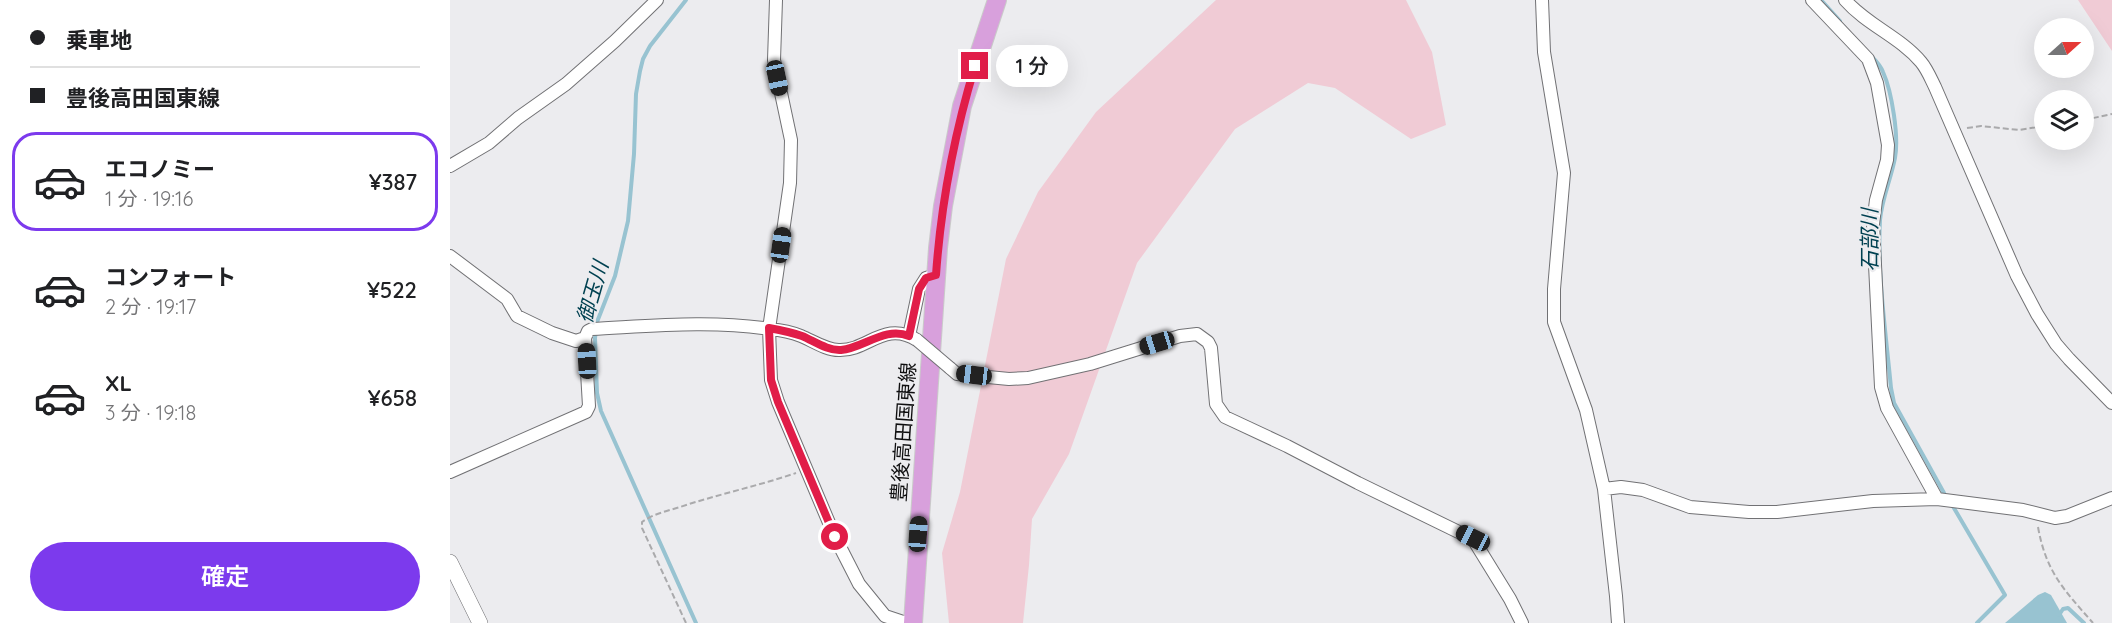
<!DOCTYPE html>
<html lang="ja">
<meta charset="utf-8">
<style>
:root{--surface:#fff;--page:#f2f2f2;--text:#202124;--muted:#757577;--line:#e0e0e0;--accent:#7c3aed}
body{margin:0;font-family:Quicksand,"Noto Sans JP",sans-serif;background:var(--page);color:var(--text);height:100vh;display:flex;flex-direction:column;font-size:22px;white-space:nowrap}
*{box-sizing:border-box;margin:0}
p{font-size:20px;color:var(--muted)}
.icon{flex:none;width:33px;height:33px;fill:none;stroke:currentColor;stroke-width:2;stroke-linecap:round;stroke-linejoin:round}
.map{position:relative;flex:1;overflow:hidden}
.drawer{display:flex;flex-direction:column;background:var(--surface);width:450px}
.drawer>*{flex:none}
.guide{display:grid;align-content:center;height:132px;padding:0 30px;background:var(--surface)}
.needle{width:39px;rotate:69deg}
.controls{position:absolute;left:1584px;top:18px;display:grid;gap:12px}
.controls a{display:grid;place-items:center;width:60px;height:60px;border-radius:50%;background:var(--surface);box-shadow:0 6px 24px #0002;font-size:30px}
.end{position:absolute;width:27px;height:27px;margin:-14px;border:8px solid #e11d48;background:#fff;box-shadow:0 0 0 3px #fff}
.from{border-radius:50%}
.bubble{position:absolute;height:42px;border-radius:21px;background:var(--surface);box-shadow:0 6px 24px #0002;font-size:20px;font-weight:600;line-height:42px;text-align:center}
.car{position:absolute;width:18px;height:36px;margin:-18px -9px;border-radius:8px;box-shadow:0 0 4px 2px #0007;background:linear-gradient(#222 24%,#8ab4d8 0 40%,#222 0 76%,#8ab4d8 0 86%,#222 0)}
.guide b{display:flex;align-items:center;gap:21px;height:57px;font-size:22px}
.guide b+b{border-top:2px solid var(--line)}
.guide i{width:15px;height:15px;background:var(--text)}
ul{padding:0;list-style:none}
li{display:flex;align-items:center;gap:18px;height:99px;margin:0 12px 9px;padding:0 18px;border:3px solid transparent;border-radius:24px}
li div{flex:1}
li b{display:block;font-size:22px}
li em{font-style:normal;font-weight:600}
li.selected{border-color:var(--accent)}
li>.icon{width:54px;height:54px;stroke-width:1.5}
.primary-button{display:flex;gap:12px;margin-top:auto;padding:12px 30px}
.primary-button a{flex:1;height:69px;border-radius:36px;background:var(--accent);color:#fff;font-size:24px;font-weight:600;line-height:69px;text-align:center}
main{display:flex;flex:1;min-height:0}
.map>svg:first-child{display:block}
.green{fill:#f0cbd5}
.water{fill:#98c3d1}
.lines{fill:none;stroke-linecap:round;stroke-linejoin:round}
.stream{stroke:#98c3d1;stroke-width:4}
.minor-casing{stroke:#717174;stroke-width:14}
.tertiary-casing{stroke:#717174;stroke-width:16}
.primary-casing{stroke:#cacaca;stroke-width:20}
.path{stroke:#aaaaac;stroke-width:2;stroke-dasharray:6 3;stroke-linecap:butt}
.minor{stroke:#fff;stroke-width:12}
.tertiary{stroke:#fff;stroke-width:15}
.primary{stroke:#d8a0dc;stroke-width:18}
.minor-bridge-casing{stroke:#717174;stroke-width:14;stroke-linecap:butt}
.minor-bridge{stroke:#fff;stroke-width:12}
.route{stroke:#e11d48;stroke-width:8}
.labels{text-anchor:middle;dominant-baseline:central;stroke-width:4.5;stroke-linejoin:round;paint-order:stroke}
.street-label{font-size:20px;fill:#0f0f10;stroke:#ececef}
.water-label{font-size:21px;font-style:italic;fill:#004151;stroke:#ececef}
</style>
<main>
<section class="drawer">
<div class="guide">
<b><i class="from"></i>乗車地</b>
<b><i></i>豊後高田国東線</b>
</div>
<ul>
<li class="selected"><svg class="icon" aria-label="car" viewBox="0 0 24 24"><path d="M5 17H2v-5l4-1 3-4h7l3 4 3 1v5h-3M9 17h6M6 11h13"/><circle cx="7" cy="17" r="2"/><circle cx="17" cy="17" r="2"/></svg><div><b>エコノミー</b><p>1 分 · 19:16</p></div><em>¥387</em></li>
<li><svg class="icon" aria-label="car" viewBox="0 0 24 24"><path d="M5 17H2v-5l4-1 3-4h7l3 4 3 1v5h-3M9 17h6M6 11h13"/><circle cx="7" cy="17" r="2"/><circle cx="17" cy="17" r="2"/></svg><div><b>コンフォート</b><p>2 分 · 19:17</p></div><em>¥522</em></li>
<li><svg class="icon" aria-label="car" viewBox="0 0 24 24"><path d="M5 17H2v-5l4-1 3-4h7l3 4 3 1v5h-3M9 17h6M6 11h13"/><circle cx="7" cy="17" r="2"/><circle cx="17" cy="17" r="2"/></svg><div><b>XL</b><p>3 分 · 19:18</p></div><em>¥658</em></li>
</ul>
<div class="primary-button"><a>確定</a></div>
</section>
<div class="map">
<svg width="1662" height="623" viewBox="0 0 1662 623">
<rect width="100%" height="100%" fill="#ececef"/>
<path class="green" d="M766,0H956L982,52L996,125L961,139L885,88L858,83L785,129L687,263L619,454L582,519L579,565L573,623H499L492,553L510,492L556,259L588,192L646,112Z
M1628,0H1662V51Z"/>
<path class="water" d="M1595,592L1601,595L1617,623H1555L1588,595Z"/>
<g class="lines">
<path class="stream" d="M236,0L200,46L193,59L190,71L186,94L184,154L178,221L165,276L147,322L145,338L147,393L151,411L246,623
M1371,0L1390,21
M1423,58C1427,62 1431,67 1433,72C1442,92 1449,137 1445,158C1441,179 1432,198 1430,220C1427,274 1436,334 1441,388L1444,403L1494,493
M1501,503L1555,595L1527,623
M1609,615L1613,609L1618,608L1634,623"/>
<defs>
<path id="minor" d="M326,0L324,60L341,140L340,183L319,329L321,380L328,402L385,537L409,584L435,616L453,622H463
M1092,0L1094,52L1114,173L1104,289V322L1136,410L1154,489L1166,596L1168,623
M1362,0L1418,59L1427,83L1438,145L1437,160L1426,200L1423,224L1431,387L1437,408L1487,499
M1395,0C1417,25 1450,37 1471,62C1477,69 1481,79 1485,87L1567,276L1587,314L1606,344L1619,359L1662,403
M0,166L39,143L68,118L116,84L165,41L207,0
M0,256L57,299L67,316L102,333L126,341L135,338L138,331L142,329C202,326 261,320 320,329C330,330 341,332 351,336C363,341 376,350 389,350C418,351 434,320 467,340
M459,336L469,289L476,278L486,275
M500,368L507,374L559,379L578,378L640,364L730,336L747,334L758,342L761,348L766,404L775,417L837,446L908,483L1023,539L1060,599L1072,623
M0,472L136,412L139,406L135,338
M1154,489L1171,487L1193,490L1240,507L1299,512H1327L1423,501L1487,499L1573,510L1605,518L1617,516L1662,498"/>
<path id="tertiary" d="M0,562L30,623"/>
<path id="primary" d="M463,623L488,248L493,206L512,106L547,0"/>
</defs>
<use href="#minor" class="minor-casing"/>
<use href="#tertiary" class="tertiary-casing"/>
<use href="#primary" class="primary-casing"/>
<path class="path" d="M1634,120L1662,114
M1517,128L1531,126L1569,130L1594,126
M1588,527C1596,572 1614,590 1643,623
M236,623L192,528V522C203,514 217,511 230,507C269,494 308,486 346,473"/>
<use href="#minor" class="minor"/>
<use href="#tertiary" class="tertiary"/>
<use href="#primary" class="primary"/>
<defs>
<path id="minor-bridge" d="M467,340L500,368"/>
</defs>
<use href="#minor-bridge" class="minor-bridge-casing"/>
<use href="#minor-bridge" class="minor-bridge"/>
</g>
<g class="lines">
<path class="route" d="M385,537L328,402L321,380L319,328C330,330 341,332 352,336C364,341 378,351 391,350C414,348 435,326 459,336L469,289L476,278L486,275C491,204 504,135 525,66"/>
</g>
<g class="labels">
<g class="street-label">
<text transform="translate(453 432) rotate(-86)">豊後高田国東線</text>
</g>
<g class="water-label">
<text transform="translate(1419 240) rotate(-90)">石部川</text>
<text transform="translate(142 292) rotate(-74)">御玉川</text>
</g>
</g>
</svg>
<div class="controls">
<a><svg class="needle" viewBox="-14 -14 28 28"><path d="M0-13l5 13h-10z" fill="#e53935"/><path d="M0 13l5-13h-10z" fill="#757577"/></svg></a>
<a><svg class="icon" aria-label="layers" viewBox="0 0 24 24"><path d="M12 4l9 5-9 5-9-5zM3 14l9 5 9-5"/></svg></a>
</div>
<i class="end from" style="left:385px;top:537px"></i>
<i class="end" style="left:525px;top:66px"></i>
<div class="bubble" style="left:546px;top:45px;width:72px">1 分</div>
<i class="car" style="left:327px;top:78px;rotate:168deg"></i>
<i class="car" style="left:331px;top:245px;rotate:8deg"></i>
<i class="car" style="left:707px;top:343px;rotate:253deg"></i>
<i class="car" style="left:137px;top:361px;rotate:357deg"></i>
<i class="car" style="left:524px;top:375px;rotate:277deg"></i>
<i class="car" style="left:468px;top:534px;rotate:4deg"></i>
<i class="car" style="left:1023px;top:538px;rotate:296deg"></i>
</div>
</main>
